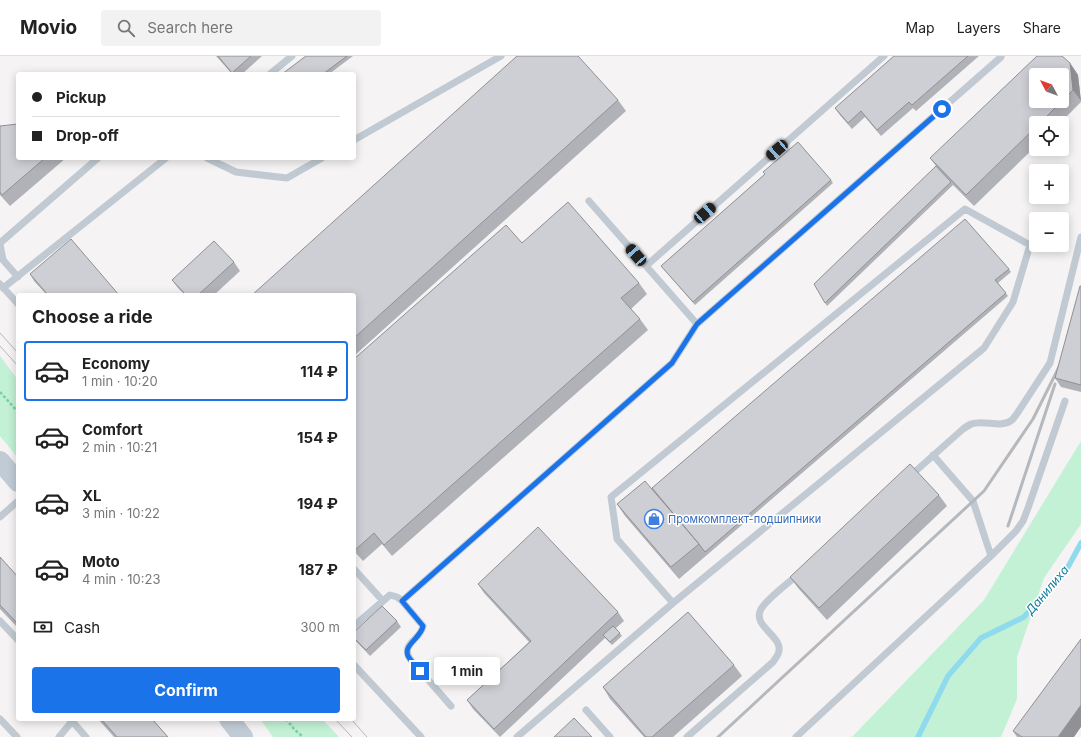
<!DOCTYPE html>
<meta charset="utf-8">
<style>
:root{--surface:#fff;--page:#f2f2f2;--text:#222;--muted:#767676;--line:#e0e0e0;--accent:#1a73e8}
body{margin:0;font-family:Inter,sans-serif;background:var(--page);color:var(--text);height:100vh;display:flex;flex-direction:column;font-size:15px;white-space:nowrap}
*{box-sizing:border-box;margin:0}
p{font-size:13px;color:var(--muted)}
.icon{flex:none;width:22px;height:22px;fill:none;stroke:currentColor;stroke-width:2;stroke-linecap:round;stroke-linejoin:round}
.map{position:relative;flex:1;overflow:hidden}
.side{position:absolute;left:16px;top:237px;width:340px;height:428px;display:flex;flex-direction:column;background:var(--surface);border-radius:4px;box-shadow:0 2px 10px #0003}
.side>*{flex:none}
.top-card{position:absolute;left:16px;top:16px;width:340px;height:88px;border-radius:4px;box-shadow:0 2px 10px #0003;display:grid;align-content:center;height:88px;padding:0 16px;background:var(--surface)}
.needle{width:26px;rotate:311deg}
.buttons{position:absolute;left:1029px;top:12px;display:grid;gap:8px}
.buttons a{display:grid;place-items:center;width:40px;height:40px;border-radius:4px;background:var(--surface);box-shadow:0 2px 10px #0003;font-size:20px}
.end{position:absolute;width:18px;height:18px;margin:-9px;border:5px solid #1a73e8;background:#fff;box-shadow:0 0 0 2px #fff}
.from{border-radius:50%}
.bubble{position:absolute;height:28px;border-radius:4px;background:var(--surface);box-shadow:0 2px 10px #0003;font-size:13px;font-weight:700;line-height:28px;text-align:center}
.car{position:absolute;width:12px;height:24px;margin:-12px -6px;border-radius:5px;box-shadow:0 0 3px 1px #0007;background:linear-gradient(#222 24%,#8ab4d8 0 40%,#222 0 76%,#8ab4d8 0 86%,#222 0)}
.top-card b{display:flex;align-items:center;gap:14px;height:38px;font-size:15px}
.top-card b+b{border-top:1px solid var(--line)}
.top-card i{width:10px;height:10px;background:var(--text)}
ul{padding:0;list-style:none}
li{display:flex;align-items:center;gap:12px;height:60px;margin:0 8px 6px;padding:0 8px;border:2px solid transparent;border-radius:4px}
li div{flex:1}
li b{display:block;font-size:15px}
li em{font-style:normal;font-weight:700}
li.selected{border-color:var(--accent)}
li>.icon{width:36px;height:36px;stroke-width:1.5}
h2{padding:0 16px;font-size:18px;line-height:48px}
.pay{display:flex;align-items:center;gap:10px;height:44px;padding:0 16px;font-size:15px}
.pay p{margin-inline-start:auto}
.primary-button{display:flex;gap:8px;margin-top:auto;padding:8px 16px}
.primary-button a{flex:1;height:46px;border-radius:4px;background:var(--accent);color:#fff;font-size:16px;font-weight:700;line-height:46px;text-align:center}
header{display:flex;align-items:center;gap:24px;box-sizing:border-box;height:56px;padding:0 20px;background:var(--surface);border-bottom:1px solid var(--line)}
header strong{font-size:19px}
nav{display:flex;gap:22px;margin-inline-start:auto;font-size:14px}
.search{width:280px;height:36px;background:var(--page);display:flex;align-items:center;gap:10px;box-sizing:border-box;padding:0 14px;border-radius:4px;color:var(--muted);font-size:15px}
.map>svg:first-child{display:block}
.green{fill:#c3f1d5}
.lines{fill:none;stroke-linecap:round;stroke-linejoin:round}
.stream{stroke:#90daee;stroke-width:5.5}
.path{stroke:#7ad0a6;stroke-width:2.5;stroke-dasharray:3 2;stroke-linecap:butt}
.service{stroke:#c1cad2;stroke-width:7}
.secondary{stroke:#c1cbd6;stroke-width:20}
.tram{stroke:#b5b8bd;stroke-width:1}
.rail{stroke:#b5b8bd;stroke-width:3}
.wall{fill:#b0b2b7}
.shaded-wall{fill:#909195}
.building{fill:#cdcfd5;stroke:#909195;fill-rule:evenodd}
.route{stroke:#1a73e8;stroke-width:5}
.labels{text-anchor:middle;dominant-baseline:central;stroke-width:3;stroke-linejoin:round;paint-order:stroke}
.shop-label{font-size:11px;fill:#366cbe;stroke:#fff;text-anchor:start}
.water-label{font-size:12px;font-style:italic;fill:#0c7c9b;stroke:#fff}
</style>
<header>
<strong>Movio</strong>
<div class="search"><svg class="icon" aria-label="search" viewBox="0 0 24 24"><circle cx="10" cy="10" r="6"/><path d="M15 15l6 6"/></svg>Search here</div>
<nav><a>Map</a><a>Layers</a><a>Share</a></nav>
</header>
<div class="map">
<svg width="1081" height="681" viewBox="0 0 1081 681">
<rect width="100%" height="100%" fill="#f5f3f3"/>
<path class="green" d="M0,300L18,324V402L0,380Z
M1081,385V468L1044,522L1017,601V643L1001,681H852L984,544Z
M260,663H322L339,681H273Z"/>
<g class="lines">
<path class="stream" d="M918,681L948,620L981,582L1024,561L1068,511L1081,487"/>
<path class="path" d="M0,336L18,356
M286,663L294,673L303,681"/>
<path class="service" d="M270,18L292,0
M354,84L501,0
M207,102L236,116L287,122L322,102
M589,145L697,268
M0,187L98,102
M0,188L3,204L18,221
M646,210L884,0
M0,228L18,248
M3,232L166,102
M933,399L973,445L991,500
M909,421L963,373C966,371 969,369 971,368C984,363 1001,373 1012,364C1014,362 1016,359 1018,356L1050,307L1081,181
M0,461L18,445
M354,513L383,545
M402,545L423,570C421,584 400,587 410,603L451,650
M0,565L18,584
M354,570L390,539L397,541L402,545L672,307L697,268L1001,1
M354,609L421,681
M586,654L610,681
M0,663L17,681
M72,665L86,681
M59,681L74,663
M517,681L673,547L984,292L1013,246L1030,189L965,153L611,441L617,483L673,547
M687,681L773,606C774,604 777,601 778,598C786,581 751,571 761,553C767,543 789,526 799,518
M796,681L991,500L1016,475L1023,465L1028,452L1065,345"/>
<path class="secondary" d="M0,405L18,426
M229,663L243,681"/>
<path class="tram" d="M0,277L18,297
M0,290L18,310
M335,663L352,681
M351,663L367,681"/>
<path class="rail" d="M1008,470L1055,328
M718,681L984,435L1033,363L1063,303"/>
</g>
<path class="wall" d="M216,0H262L242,18H232Z
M306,0H353L329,18H282Z
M894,0H979L916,55L913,52L881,80L865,61L852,73L839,58L835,52Z
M1070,7L1078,19L1081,46L1060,67H1036V90L974,150L952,128L953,129L827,250L825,247L936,110L930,102Z
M618,44L626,55L354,300V239Z
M0,70L18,102H66L10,150L0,139Z
M763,116L831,124L833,127L695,249L661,210L765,118Z
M522,187L639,227L647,238L631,253L640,263L648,274L392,500L382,488L363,505L354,495V303Z
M234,206L240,215L214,239H185L178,232L172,224Z
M1009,213L1011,216L998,227L1008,240L679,523L625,460L617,448L652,432Z
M30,218L119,239H47L34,225Z
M1081,230V336L1061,331L1055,322Z
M939,439L947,450L827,564L798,532L790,521Z
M0,501L18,521V572L0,553Z
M478,528L618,556L624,565L616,572L622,580L612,589L605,582L500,681L473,653L467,644L529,586L484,537Z
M354,549L356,552L354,554Z
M397,565L401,571L370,600L354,583V576Z
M734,609L742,620L673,681H644L610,643L603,631Z
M98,663H152L168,681H114Z
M1013,675L1074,681H1017Z"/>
<path class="shaded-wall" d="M1070,7L1078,19L1081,45L1073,34Z
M1081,649V671L1074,681H1058Z"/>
<path class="building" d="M218,0H251L232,17Z
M306,0H347L323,18H282Z
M517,0H578L618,44L354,282V239H252Z
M894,0H968L912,49L909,46L877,74L861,55L848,67L835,52Z
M1037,0H1062L1070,7L1073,34L1040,67H1036V71L966,139L930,102ZM1036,19H1062V45H1036Z
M18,68V102H45L2,139L0,136V70Z
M798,86L831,124L693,246L661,210L765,118L763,116Z
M936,110L951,126L825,247L814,228Z
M568,146L639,227L621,242L640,263L384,489L374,477L355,494L354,493V303L506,169L522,187Z
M965,163L1009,213L995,224L1006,237L705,496L699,488L652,432Z
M71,183L119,239H48L30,218Z
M214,185L234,206L198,239H186L172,224Z
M1080,230H1081V329L1055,322Z
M910,408L939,439L819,552L790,521Z
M645,425L699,488L671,511L617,448Z
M538,471L618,556L494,673L467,644L531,585L478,528Z
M0,501L18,521V568L0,549Z
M382,550L397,565L366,594L354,582V576Z
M688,556L734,609L652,681H646L603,631Z
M613,570L620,577L610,586L603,579Z
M1081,583V649L1058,681H1022L1013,675Z
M574,662L592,681H554Z
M101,663H152L168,681H117Z"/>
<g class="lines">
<path class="route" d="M420,615C416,610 411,605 408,600C403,589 421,582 423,570L402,545L672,307L697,268L942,53"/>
</g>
<defs>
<symbol id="shop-ring" viewBox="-11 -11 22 22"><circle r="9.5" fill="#fff" stroke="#3f7fe0" stroke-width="1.5"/><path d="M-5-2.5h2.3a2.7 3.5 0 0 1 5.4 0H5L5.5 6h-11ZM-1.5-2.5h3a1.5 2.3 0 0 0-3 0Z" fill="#3f7fe0"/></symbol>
</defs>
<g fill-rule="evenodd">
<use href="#shop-ring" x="643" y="452" width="22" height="22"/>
</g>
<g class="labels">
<g class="shop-label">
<text x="668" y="463">Промкомплект-подшипники</text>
</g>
<g class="water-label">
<text transform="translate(1047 534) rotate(-50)">Данилиха</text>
</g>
</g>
</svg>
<div class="buttons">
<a><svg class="needle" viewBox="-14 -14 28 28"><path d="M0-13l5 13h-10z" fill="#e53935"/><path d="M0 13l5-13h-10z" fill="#767676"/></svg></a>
<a><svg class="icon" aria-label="locate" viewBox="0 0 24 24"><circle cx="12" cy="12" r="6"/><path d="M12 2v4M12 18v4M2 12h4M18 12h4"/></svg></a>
<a>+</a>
<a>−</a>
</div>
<i class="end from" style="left:942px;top:53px"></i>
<i class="end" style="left:420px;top:615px"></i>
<div class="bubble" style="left:434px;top:601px;width:66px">1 min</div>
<i class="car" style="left:777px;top:94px;rotate:229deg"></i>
<i class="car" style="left:705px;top:157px;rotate:49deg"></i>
<i class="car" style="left:636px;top:199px;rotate:319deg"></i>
<div class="top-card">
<b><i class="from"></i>Pickup</b>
<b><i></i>Drop-off</b>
</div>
<section class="side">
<h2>Choose a ride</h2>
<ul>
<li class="selected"><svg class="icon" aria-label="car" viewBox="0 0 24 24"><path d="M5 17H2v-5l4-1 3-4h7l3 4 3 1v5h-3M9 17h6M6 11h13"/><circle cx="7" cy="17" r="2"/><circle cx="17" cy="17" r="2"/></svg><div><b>Economy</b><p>1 min · 10:20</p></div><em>114 ₽</em></li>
<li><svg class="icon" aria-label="car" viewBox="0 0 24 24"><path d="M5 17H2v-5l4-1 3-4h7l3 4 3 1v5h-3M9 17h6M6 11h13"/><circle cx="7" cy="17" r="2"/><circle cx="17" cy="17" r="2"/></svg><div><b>Comfort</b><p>2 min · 10:21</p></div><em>154 ₽</em></li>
<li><svg class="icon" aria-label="car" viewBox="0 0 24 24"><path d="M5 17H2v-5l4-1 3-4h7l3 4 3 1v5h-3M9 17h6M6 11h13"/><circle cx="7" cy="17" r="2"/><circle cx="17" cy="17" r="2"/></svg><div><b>XL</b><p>3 min · 10:22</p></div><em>194 ₽</em></li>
<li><svg class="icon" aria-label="car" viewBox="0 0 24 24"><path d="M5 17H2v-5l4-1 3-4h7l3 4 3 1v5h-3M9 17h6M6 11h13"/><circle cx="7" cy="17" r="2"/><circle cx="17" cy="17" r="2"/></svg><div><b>Moto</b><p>4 min · 10:23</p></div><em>187 ₽</em></li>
</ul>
<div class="pay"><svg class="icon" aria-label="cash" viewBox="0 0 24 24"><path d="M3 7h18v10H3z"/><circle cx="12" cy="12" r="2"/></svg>Cash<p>300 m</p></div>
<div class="primary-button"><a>Confirm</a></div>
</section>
</div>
